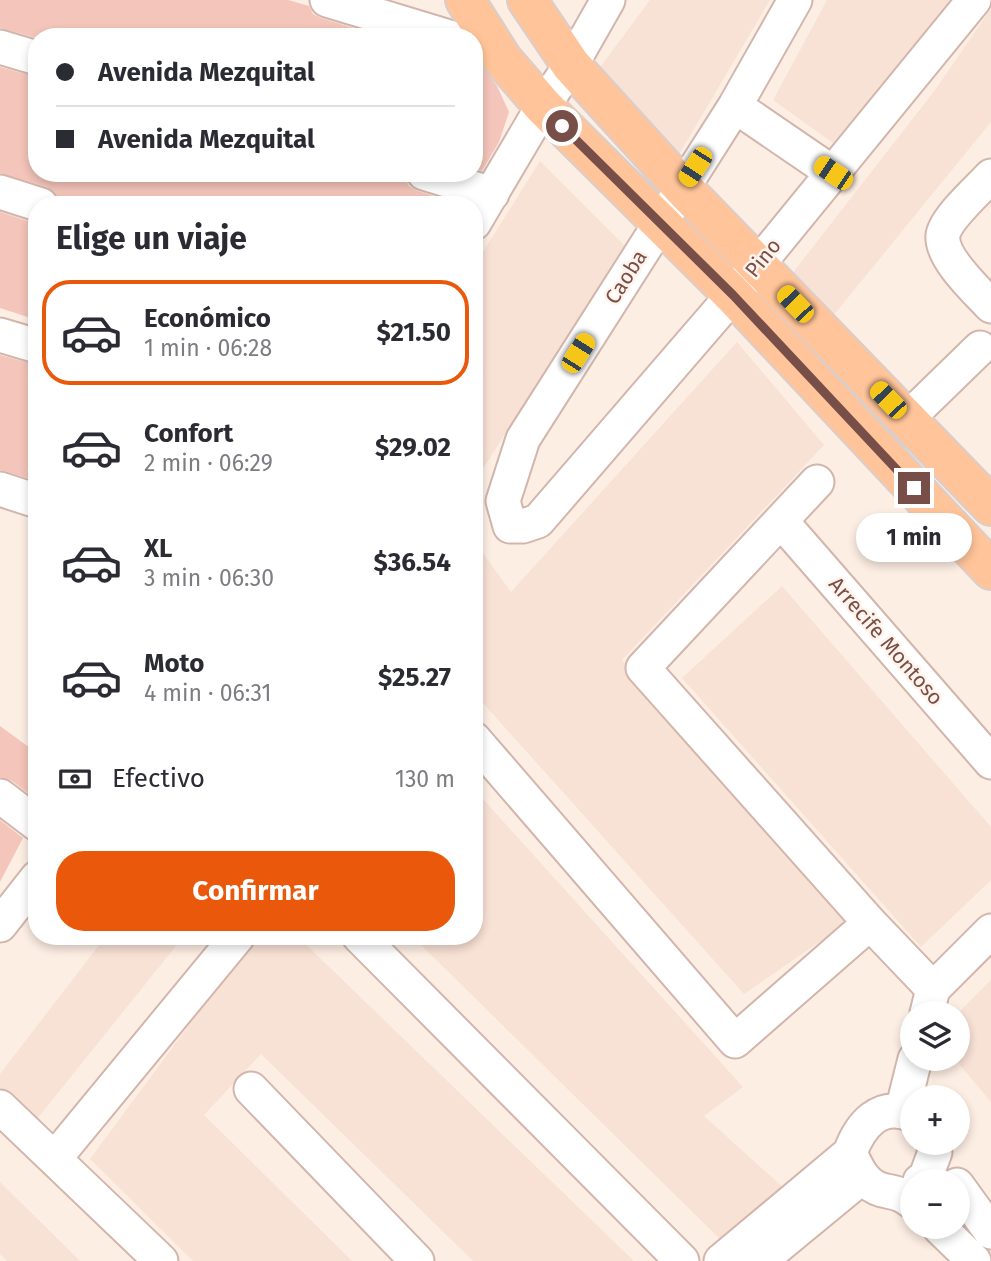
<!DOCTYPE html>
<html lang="es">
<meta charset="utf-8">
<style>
:root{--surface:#fff;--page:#f7f7f7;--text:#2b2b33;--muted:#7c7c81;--line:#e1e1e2;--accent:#ea580c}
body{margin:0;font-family:"Fira Sans",sans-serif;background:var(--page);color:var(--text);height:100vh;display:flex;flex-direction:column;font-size:26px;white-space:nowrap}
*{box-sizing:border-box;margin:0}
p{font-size:23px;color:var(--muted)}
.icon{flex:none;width:38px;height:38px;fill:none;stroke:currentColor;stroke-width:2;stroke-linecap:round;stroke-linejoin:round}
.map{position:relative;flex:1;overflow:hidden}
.panel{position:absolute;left:28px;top:196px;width:455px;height:749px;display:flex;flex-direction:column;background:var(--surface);border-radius:28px;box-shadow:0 4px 10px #0003}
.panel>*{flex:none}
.hud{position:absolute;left:28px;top:28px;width:455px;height:154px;border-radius:28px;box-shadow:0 4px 10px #0003;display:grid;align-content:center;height:154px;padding:0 28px;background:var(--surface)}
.fabs{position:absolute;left:900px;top:1001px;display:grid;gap:14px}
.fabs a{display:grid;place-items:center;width:70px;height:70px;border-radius:50%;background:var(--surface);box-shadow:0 4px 10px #0003;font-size:35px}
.end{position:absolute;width:32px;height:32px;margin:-16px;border:9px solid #784f48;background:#fff;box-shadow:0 0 0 4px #fff}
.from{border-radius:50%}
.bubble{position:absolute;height:49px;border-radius:24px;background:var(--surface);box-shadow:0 4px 10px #0003;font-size:23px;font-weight:700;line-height:49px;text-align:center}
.car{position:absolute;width:21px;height:42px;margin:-21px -10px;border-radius:9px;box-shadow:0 0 5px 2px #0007;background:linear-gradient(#f5c518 24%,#345 0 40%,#f5c518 0 76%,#345 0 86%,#f5c518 0)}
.hud b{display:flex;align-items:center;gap:24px;height:66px;font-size:26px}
.hud b+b{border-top:2px solid var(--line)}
.hud i{width:18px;height:18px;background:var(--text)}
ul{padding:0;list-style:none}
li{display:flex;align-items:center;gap:21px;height:105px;margin:0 14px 10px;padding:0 14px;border:4px solid transparent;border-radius:28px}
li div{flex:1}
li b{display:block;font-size:26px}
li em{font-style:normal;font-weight:700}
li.current{border-color:var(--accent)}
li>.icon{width:63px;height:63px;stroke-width:1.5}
h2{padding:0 28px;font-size:32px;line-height:84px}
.pay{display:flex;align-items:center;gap:18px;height:77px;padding:0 28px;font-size:26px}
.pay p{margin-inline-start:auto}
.action{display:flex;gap:14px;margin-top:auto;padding:14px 28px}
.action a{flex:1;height:80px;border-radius:28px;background:var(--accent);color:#fff;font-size:28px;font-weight:700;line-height:80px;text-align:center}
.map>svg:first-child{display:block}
.residential{fill:#f8e1d5}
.building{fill:#f4c5ba}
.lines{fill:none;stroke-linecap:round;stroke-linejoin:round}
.minor-casing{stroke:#d2b6ac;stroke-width:37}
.major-casing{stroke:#d9cecc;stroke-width:42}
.minor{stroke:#fff;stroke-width:33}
.major{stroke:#ffc499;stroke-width:38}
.route{stroke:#784f48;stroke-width:9}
.labels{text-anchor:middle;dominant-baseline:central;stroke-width:5;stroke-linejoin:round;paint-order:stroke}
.street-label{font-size:21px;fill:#784f48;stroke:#fff3eb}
</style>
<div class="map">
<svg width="991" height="1261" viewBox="0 0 991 1261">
<rect width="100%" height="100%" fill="#fdeee4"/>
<path class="residential" d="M650,0H770L671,168L575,101Z
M827,0H951L833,143L773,100Z
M991,9V122L824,327L784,284L935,90Z
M540,161L625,246L474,483V266Z
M737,342L824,445L622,660L847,923L744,994L474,693V541L511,592Z
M782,586L991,827V880L921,947L682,678Z
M474,789L743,1087L704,1116L786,1190L724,1243L412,936H474Z
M106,936H184L37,1119L0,1088V1074Z
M255,936H297L634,1261H473L261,1054L204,1115L352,1261H193L90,1159Z
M991,980V1102L955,1059L957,1014Z
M0,1182L80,1261H7L0,1254Z"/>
<path class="building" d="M0,0H288L309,6L313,14L321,18L382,37L37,38L0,28Z
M474,55L497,86L509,112L499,142L482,171L474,168Z
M0,67L37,77V173H394L405,177L409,186L418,191L462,205H90L57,196L47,187L0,173Z
M0,212L37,224V320L0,308Z
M0,355L37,365V481L0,470Z
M0,726L37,753V800L12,781L0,777Z
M0,820L23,838L0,882Z"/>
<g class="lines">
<defs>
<path id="minor" d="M327,0L449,37
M795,0L735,106L523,439L503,501L510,526H523L538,521L733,295L974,0
M0,47L37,58
M735,106L833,173
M424,173L492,194
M991,176C979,189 946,218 943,235C940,257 977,291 991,306
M0,192L41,205
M474,223L543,106L571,65L608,0
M0,335L37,346
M907,419L980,348
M817,482L643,668L870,923L933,989L927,1013
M0,489L37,501
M781,521L991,762
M474,739L735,1041L870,923
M0,796L37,824
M0,925L37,878
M359,936L682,1261
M933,989L991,931
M251,1089L417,1261
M0,1107L161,1261
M902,1111L915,1059
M912,1115C880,1101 860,1125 850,1153C857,1168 864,1185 882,1190C895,1193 901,1193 912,1202
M55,1158L238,936
M920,1181L925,1179L935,1152L933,1143
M957,1185L991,1232
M939,1227L974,1261
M721,1261L850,1153
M760,1261L862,1177"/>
<path id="major" d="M465,0L503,60L543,106L733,295L991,570
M527,0L571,65L682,187L991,506"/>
</defs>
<use href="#minor" class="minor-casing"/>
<use href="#major" class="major-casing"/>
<use href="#minor" class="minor"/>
<use href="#major" class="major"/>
</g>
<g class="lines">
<path class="route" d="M562,126L733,295L914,488"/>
</g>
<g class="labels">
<g class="street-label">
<text transform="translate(763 258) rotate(-51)">Pino</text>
<text transform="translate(626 277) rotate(-58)">Caoba</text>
<text transform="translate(886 641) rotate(49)">Arrecife Montoso</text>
</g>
</g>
</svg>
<div class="fabs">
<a><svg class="icon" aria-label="layers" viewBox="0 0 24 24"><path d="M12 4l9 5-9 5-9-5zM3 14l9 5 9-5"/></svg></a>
<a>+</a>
<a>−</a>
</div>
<i class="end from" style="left:562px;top:126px"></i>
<i class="end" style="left:914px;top:488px"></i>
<div class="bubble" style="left:856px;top:513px;width:116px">1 min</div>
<i class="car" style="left:695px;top:167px;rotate:213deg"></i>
<i class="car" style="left:833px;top:173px;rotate:304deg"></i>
<i class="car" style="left:795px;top:304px;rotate:316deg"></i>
<i class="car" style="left:578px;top:353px;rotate:32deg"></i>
<i class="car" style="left:888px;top:400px;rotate:316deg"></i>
<div class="hud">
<b><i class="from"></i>Avenida Mezquital</b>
<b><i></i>Avenida Mezquital</b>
</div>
<section class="panel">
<h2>Elige un viaje</h2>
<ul>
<li class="current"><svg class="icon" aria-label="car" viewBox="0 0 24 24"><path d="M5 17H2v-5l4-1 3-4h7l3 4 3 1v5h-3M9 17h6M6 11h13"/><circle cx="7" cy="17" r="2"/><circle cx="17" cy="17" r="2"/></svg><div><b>Económico</b><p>1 min · 06:28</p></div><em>$21.50</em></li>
<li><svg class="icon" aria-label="car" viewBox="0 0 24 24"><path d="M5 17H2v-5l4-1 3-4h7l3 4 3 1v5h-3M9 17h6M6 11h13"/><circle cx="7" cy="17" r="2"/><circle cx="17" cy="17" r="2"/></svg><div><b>Confort</b><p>2 min · 06:29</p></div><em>$29.02</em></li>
<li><svg class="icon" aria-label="car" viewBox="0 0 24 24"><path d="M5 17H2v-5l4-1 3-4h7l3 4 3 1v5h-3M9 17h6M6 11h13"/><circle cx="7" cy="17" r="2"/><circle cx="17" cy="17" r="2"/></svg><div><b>XL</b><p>3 min · 06:30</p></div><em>$36.54</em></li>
<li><svg class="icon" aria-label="car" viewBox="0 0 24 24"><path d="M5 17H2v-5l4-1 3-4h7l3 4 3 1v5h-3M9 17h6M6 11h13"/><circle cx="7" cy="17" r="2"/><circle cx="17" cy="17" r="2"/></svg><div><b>Moto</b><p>4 min · 06:31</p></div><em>$25.27</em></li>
</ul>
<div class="pay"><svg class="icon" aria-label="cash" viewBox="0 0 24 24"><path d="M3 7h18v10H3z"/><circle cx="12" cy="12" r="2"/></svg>Efectivo<p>130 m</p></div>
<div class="action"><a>Confirmar</a></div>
</section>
</div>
